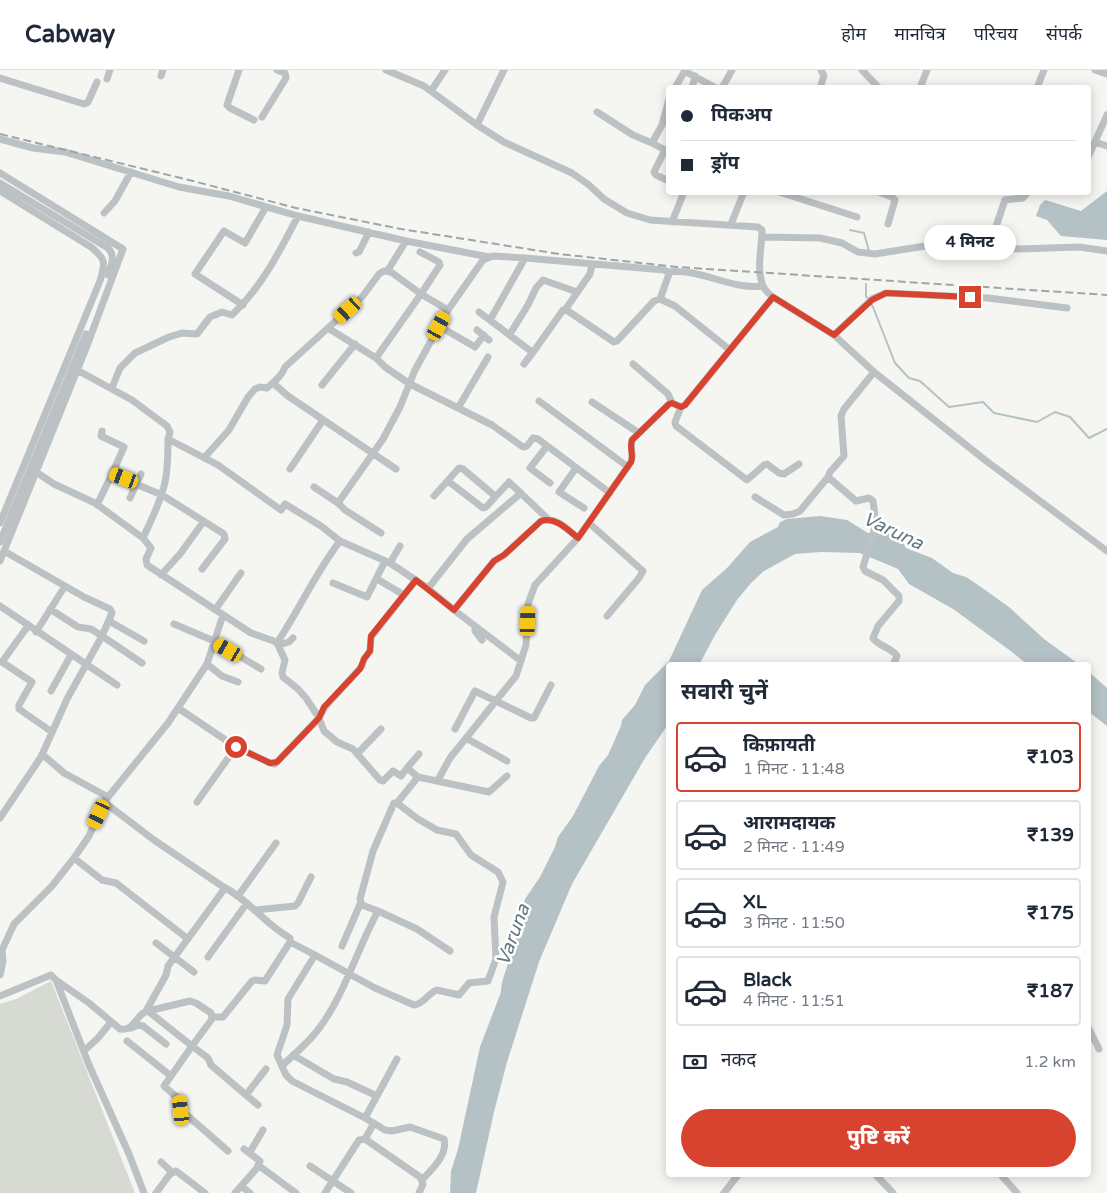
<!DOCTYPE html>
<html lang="hi">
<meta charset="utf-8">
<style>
:root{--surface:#fff;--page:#f2f2f3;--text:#1f2937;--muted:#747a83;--line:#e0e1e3;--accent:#d8432f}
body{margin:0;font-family:"Varela Round","Noto Sans Devanagari",sans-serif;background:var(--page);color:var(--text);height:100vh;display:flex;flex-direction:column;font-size:19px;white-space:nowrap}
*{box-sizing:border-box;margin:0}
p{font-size:16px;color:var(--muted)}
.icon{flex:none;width:28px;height:28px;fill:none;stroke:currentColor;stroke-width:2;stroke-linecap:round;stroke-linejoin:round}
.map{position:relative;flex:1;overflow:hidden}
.panel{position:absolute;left:666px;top:592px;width:425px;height:515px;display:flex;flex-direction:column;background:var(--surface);border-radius:5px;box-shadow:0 2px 12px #0003}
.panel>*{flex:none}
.banner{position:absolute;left:666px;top:15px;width:425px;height:110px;border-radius:5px;box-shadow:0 2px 12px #0003;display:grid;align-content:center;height:110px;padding:0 15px;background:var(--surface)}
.end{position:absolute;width:22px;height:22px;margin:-11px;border:6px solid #d8432f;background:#fff;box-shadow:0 0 0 2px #fff}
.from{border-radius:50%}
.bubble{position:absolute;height:35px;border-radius:18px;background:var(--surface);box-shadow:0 2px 12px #0003;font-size:16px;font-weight:800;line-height:35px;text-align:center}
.car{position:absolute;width:15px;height:30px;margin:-15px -8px;border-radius:6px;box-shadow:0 0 4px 1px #0007;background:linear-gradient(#f5c518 24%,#345 0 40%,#f5c518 0 76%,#345 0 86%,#f5c518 0)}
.banner b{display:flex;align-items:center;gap:18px;height:48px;font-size:19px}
.banner b+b{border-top:1px solid var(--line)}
.banner i{width:12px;height:12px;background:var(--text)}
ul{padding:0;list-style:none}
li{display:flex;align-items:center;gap:15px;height:70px;margin:0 10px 8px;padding:0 5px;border:2px solid var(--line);border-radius:5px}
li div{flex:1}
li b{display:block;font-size:19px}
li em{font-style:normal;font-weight:800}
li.selected{border-color:var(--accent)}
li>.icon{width:45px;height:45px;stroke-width:1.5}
h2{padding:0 15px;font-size:22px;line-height:60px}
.pay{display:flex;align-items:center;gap:12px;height:55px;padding:0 15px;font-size:19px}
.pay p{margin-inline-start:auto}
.action{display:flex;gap:10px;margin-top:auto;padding:10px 15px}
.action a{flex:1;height:58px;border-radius:30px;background:var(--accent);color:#fff;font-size:20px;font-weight:800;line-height:58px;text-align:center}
header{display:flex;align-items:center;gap:30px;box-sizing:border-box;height:70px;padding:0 25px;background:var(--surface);border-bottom:1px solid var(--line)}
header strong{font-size:24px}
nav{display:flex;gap:28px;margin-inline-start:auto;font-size:18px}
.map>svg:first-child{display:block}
.green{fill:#d6dad2}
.water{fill:#b4c2c5}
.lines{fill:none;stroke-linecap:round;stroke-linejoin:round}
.stream{stroke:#b4c2c5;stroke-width:2}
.minor{stroke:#bcc1c4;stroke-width:7}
.rail{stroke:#9ea6aa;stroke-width:2;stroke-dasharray:8 4;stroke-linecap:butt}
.route{stroke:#d8432f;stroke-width:6}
.labels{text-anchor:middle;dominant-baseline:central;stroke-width:5;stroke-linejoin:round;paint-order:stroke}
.water-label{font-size:19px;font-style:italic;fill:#627a7e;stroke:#fff}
</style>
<header>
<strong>Cabway</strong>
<nav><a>होम</a><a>मानचित्र</a><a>परिचय</a><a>संपर्क</a></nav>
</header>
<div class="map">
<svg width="1107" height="1123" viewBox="0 0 1107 1123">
<rect width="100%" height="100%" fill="#f5f5f2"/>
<path class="green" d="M51,911L135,1123H0V934L16,929Z"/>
<path class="water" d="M1107,121V170L1061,166L1047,150L1036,146L1040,135L1045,130L1081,141Z
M820,446L847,450L868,463L886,462L903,472L906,478L932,488L953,503L966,507L981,517L1009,537L1044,569L1080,595H1028L1012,582L953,539L909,514L898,499L860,483L821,482L795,484L764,501L751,513L737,530L715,565L699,595H669V653L645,688L572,814L539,892L507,992L494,1042L476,1123H450L451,1101L458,1079L480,977L501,922C501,907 512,890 512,873L515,869L525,829L540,807L555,777L558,767L573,746L599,696L608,685L621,656L622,650L635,635L645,615L669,591L702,520L727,498L750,472L778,457L780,452L787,449Z
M1089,602L1107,618V656L1089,642Z"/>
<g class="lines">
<path class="stream" d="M850,160L864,163L869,181
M866,214V226L873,237L895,293L909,308L920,311L949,337L983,332L994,343L1037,352L1055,342L1070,347L1089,368L1107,359"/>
<path class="minor" d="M239,0L227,35L230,38L254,50
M386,0L424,16L477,55L504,72L572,103L589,115L604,129L627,143L650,150L758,157L762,160C762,177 756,199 763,216C765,220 769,224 773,227L834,265L874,302L985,390L1107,481
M862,0L879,18
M1095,0L1107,4
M161,6L163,0
M0,8L84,34L88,32L97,12
M107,9L110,0
M675,18L684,2L688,3L716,18
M692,18L695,6
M722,18L732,0
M820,18L824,6L821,0
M920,18L927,0
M1037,18L1044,0
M431,21L445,0
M669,29L662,55L652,73L665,80L654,102L656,105L669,111
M597,42L633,65L652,73
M262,47L286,8L285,3L277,0
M477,55L504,0
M0,69L33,78L65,82L179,117L229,126L298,146L406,171L489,187
M1095,72L1107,76
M1089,85L1107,45
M0,103L123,179L85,281L0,491
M0,113L108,178C116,186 111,196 108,205
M0,121L91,177C107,190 105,193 100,211L0,453
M779,122L857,147
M879,122L892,127L895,130L888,154
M104,143L115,131L131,102
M672,152L684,122
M731,154L744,122
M762,167L820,168L842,173L858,182L875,184L938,174L1019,179L1079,177L1107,181
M989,177L1005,130L1023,128L1028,122
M356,183L359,182L369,162
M388,200L406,171
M668,202C701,198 730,220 763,216
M243,235L195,204L224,161L245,173L266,137
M565,240L590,204L592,195
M479,242L532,282L534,281L563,240L568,241L614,272L617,271L654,231L660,229L675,236L730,280
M490,250L525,188
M439,256L475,277L484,265
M328,258L362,227L379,204L384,201L391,202L421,224L440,195L439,192L420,182
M477,260L489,270
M510,264L528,235L536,218L543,210L577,222
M834,265L872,229L886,223L988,228L1067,238
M376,288L421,224L448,240
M524,294L534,281
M633,294L668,324L672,333
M77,300L132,330L167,356L170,362L168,369L218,395L281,440L285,434L321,456L340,471L390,493L426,517L430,516L467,469L521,423
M874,302L844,339L841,346L844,386L830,402L828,407L856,431L869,428L873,431L876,454L863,497L865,501L883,510L899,526V531L878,556L873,568C879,577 891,577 897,586L893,595
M273,313L288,326L396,399
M322,315L355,274
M112,318L120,298L135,283L169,267L182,263L197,264L210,247L222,242L232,245C261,218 280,181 298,146
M539,331L628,397
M592,332L639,363
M681,337L675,352L676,356L747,410L764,395L767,394L779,403L784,404L799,394
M458,338L488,287
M102,361L101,366L124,377L112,404
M168,369C168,383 168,398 165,412C161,432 151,450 143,468L151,478L146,489L147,495L251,563L282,574L289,572L293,568
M547,376L530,398L550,413
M204,388L229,360L248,327L255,319L260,317L267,318C274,312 282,306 285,297L328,258L376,288L385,297L410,314L492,355L523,377L527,376L533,368L538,369L610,423
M576,398L559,422L584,438
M290,399L323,350
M36,402L54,414L95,433L143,468
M448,411L483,438L486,437L509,412L548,449
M314,417L338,433
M434,426L459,398L463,399L495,426
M755,427L784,445L793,444L800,441L828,407
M130,428L141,404
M97,435L112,404L162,425L224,464L225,469L202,499
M589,453L643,501L639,508L607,546
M381,463L345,440L338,433L383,369L400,337L415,300L448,240L483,190L493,186L525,188L664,200L668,202L669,204L660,229
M0,472L86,264
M390,493L400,476
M161,505L180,484L204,451
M377,509L404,525
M333,513L367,527L385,491
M426,517L454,540L521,591
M0,536L117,615
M50,539L78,557L91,559L102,566L142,593
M215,540L241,503
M454,540L494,491L504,485L541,451C556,446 568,460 578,468
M223,545L207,594L222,606L238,612
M109,551L144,571
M174,554L214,571L261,599
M28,556L2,592L32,612L19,635V639L52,662
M475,557V561L482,570
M36,562L65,516
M51,621L71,585
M178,638L236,677L197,732
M455,659L475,621L531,648H534L551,615
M466,668L507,691
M236,677L270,693L275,694L319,648L306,628L298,619L283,607L282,603L285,590L277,573C299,540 316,502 340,471
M42,684L64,703L108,727
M357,684L381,659
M407,698L401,706L393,701L383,711L380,710L353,679L337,672L324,661L319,648L325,637L362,596L364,589L370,581L371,567L416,510
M418,707L407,698L419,684
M438,710L450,688L516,606L526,575L528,534L535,515L578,468L631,392C634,385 630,378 632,370L669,334L672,333L681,337L685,335L773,227
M104,732L154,770L222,816C248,829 265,854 290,868V872
M397,733L418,707L489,722L507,706
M0,748L41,687L67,629L102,566L112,543L110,539L84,527L4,481
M74,788L102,810L116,813L188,869
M238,826L276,773
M255,840L295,836L298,833L311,807
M378,841L362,835L360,829L373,781L394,733H397L418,749L437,760L456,764L471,785L498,802L503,812L494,847L496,889L488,911L469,913L459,925L437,920C428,923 424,934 414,935L375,918L315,885L288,929L287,955L277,985L286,1005L292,1011L365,1048L385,1060L392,1061L410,1057L444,1069C448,1085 432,1099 422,1110
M156,873L194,902
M342,876L361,832
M208,887L247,833
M0,905L3,891L2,880L14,854L52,816L74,788L89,766L104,732L168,653L207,594
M56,910L89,933L120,959C135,962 136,943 148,941L192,976L164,1016L180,1030L181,1040L228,1081
M0,926L51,905L56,910L89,995L129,1084L144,1123
M146,941L166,905L168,896L225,818
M148,941L190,931L196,933L211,943L212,949L192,976L208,988L211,995L246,1025
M213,947H223L252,911L255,910L265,911L290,872L315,885
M131,958L138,955L143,956L166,974
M1089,959L1099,979
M127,971L171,1006
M84,981L98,968L111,952
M293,985L334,1009L347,1012L377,1026
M282,996C293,985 307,974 317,961C344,927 357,879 378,841L417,859L450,881
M258,1035L246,1025L266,999
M365,1048L397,989
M365,1069L374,1053
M250,1082L263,1060
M161,1092L172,1102
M258,1095L296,1123
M310,1096L351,1123
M876,1105L893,1123
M1001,1105L1017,1123
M241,1116L250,1123
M156,1123L170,1104L176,1101L205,1123
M235,1123L257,1098L260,1091L244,1079
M325,1123L359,1070L365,1069L420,1107L423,1114L419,1123
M724,1123L738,1105"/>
<path class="rail" d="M0,64L193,111L296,138L401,159L559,184L677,197L1107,225"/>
</g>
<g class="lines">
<path class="route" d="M236,677L270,693L277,692L319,648L324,637L360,599L364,589L370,581L371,566L416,510L454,540L494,491L504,485L541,451C555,446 568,460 578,468L631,392C634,385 629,378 632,370L669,334L672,333L681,337L685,335L773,227L834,265L872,230L886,223L970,227"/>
</g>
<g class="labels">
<g class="water-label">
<text transform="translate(893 461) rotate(25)">Varuna</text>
<text transform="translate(513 865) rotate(-70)">Varuna</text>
</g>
</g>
</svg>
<i class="end from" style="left:236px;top:677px"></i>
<i class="end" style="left:970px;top:227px"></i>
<div class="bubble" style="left:924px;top:155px;width:92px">4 मिनट</div>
<i class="car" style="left:348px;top:240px;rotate:228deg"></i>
<i class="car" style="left:439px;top:256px;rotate:29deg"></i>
<i class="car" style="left:124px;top:408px;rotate:291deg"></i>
<i class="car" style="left:528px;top:551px;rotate:2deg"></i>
<i class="car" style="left:228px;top:580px;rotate:300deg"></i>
<i class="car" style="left:99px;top:744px;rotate:205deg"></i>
<i class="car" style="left:181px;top:1040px;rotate:354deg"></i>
<div class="banner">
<b><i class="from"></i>पिकअप</b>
<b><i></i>ड्रॉप</b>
</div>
<section class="panel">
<h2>सवारी चुनें</h2>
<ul>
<li class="selected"><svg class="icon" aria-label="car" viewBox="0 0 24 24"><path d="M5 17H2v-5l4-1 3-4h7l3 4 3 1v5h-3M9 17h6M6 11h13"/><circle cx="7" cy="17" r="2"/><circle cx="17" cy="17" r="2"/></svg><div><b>किफ़ायती</b><p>1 मिनट · 11:48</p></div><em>₹103</em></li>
<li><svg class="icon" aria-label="car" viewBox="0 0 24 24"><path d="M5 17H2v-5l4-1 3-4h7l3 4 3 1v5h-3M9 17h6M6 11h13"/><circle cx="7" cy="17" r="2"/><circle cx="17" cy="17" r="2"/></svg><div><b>आरामदायक</b><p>2 मिनट · 11:49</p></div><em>₹139</em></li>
<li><svg class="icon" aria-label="car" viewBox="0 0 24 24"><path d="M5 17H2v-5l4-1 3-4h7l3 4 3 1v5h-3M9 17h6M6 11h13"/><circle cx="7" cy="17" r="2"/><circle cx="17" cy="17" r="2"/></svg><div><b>XL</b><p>3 मिनट · 11:50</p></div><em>₹175</em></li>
<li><svg class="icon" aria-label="car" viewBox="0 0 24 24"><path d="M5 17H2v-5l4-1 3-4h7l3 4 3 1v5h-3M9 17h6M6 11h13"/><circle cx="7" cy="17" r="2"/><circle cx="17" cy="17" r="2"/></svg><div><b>Black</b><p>4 मिनट · 11:51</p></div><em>₹187</em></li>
</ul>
<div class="pay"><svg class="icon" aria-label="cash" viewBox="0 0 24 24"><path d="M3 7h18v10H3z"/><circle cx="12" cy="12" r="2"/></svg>नकद<p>1.2 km</p></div>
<div class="action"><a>पुष्टि करें</a></div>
</section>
</div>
